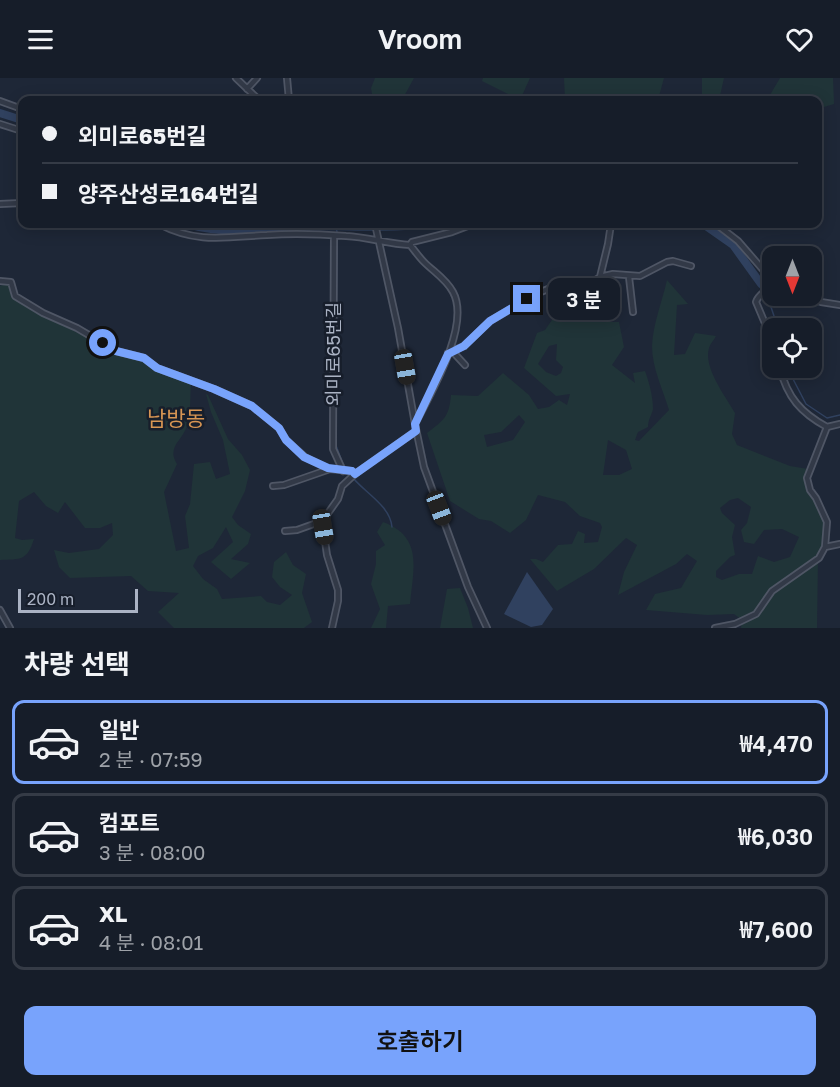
<!DOCTYPE html>
<html lang="ko">
<meta charset="utf-8">
<style>
:root{--surface:#161d29;--page:#1f2631;--text:#f1f3f6;--muted:#9ea2a8;--line:#353b46;--accent:#78a3fc}
body{margin:0;font-family:"Golos Text","Noto Sans KR",sans-serif;background:var(--page);color:var(--text);height:100vh;display:flex;flex-direction:column;font-size:22px;white-space:nowrap}
*{box-sizing:border-box;margin:0}
p{font-size:20px;color:var(--muted)}
.icon{flex:none;width:33px;height:33px;fill:none;stroke:currentColor;stroke-width:2;stroke-linecap:round;stroke-linejoin:round}
.map{position:relative;height:550px;overflow:hidden}
.panel{display:flex;flex-direction:column;background:var(--surface);flex:1}
.panel>*{flex:none}
.guide{position:absolute;left:18px;top:18px;width:804px;height:132px;border-radius:12px;box-shadow:0 3px 15px #0003,0 0 0 2px var(--line);display:grid;align-content:center;height:132px;padding:0 24px;background:var(--surface)}
.needle{width:39px;rotate:180deg}
.tools{position:absolute;left:762px;top:168px;display:grid;gap:12px}
.tools a{display:grid;place-items:center;width:60px;height:60px;border-radius:12px;background:var(--surface);box-shadow:0 3px 15px #0003,0 0 0 2px var(--line);font-size:30px}
.scale{position:absolute;left:18px;bottom:15px;width:120px;box-sizing:border-box;padding-left:6px;border:3px solid #abb3c4;border-top:0;font-size:16px;line-height:21px;white-space:nowrap;color:#abb3c4;-webkit-text-stroke:4px #171e2b;paint-order:stroke}
.end{position:absolute;width:27px;height:27px;margin:-14px;border:8px solid #78a3fc;background:#111;box-shadow:0 0 0 3px #111}
.from{border-radius:50%}
.bubble{position:absolute;height:42px;border-radius:12px;background:var(--surface);box-shadow:0 3px 15px #0003,0 0 0 2px var(--line);font-size:20px;font-weight:600;line-height:42px;text-align:center}
.car{position:absolute;width:18px;height:36px;margin:-18px -9px;border-radius:8px;box-shadow:0 0 4px 2px #0007;background:linear-gradient(#222 24%,#8ab4d8 0 40%,#222 0 76%,#8ab4d8 0 86%,#222 0)}
.guide b{display:flex;align-items:center;gap:21px;height:57px;font-size:22px}
.guide b+b{border-top:2px solid var(--line)}
.guide i{width:15px;height:15px;background:var(--text)}
ul{padding:0;list-style:none}
li{display:flex;align-items:center;gap:18px;height:84px;margin:0 12px 9px;padding:0 12px;border:3px solid var(--line);border-radius:12px}
li div{flex:1}
li b{display:block;font-size:22px}
li em{font-style:normal;font-weight:600}
li.current{border-color:var(--accent)}
li>.icon{width:54px;height:54px;stroke-width:1.5}
h2{padding:0 24px;font-size:27px;line-height:72px}
.primary-button{display:flex;gap:12px;margin-top:auto;padding:12px 24px}
.primary-button a{flex:1;height:69px;border-radius:12px;background:var(--accent);color:#111;font-size:24px;font-weight:600;line-height:69px;text-align:center}
header{display:flex;justify-content:space-between;align-items:center;height:78px;padding:0 24px;background:var(--surface);font-size:27px;font-weight:600}
.map>svg:first-child{display:block}
.green{fill:#203438;fill-rule:evenodd}
.water{fill:#30415f}
.lines{fill:none;stroke-linecap:round;stroke-linejoin:round}
.stream{stroke:#30415f;stroke-width:1.5}
.river{stroke:#30415f;stroke-width:8}
.minor-casing{stroke:#4f5665;stroke-width:8}
.minor{stroke:#323947;stroke-width:4.5}
.route{stroke:#78a3fc;stroke-width:8}
.labels{text-anchor:middle;dominant-baseline:central;stroke-width:5;stroke-linejoin:round;paint-order:stroke}
.street-label{font-size:18px;fill:#abb3c4;stroke:#171e2b}
.quarter-label{font-size:21px;fill:#d79553;stroke:#171e2b}
</style>
<header><svg class="icon" aria-label="menu" viewBox="0 0 24 24"><path d="M4 6h16M4 12h16M4 18h16"/></svg>Vroom<svg class="icon" aria-label="heart" viewBox="0 0 24 24"><path d="M12 20l-8-8c-3-5 5-10 8-4 3-6 11-1 8 4z"/></svg></header>
<div class="map">
<svg width="840" height="550" viewBox="0 0 840 550">
<rect width="100%" height="100%" fill="#1e2737"/>
<path class="green" d="M375,0H414L402,22H373L371,10Z
M483,0H530L520,22L482,3Z
M564,0H664L658,22H565Z
M702,0H724L719,22H702Z
M780,0H833L834,26L824,29L820,74L818,77V22H767Z
M667,202L688,226L677,227L674,277L685,276L695,255L716,258C714,262 710,266 709,270C703,290 726,319 735,335L732,356L737,367L790,388L808,391L804,396L806,410L825,442L824,468L818,481L817,550H741L742,542L734,536L707,537L646,532L655,516L681,510L697,483L687,476L676,486L618,517L624,494L637,467L626,460L594,491L557,513L530,481H536L543,484L558,467L572,466L578,453L585,456L584,465L598,464L602,449L600,445L580,438L565,424L538,417L526,442L510,455L491,443L479,441L450,423L427,355C444,342 449,339 451,317L478,318L503,295L529,317L538,331L549,329L559,322L567,327L570,316L556,318L524,290L537,255L545,252L552,242L564,239L569,232L574,218L588,213L608,231L606,239L611,244H619L624,269L612,287L635,305L633,295L645,293C649,304 653,318 653,331C652,337 648,341 648,349L638,354L635,362L639,363L669,332C663,312 652,290 652,268C653,246 662,224 667,202ZM557,266L556,282L563,289L561,295L556,298L546,294L538,286L549,268ZM519,337L525,344L513,362L487,369L484,357L501,354ZM608,362L626,372L632,391L619,397H603ZM738,420L751,429L747,445L741,452L744,464L754,466L764,452L782,451L799,459L790,479L774,484L758,478L752,496H739L722,502L716,499V493L730,479L735,477L732,459L735,447L722,435L720,430L730,422Z
M8,205L12,220L116,275L140,282L158,292L191,305C190,319 191,335 187,348C183,362 166,369 177,386L164,414L176,473L189,470L185,438L190,426L194,386L210,384L216,401L230,396L223,362L211,334L206,316L208,317L228,361L242,377L250,392L245,413L232,439L238,447L251,456L248,466L231,481L250,485L231,501L211,484L233,464L226,449L213,470L198,478L193,488L203,501L217,511L222,521L261,518L267,524L280,527L292,517L280,509L272,499L274,484L286,474L293,487L306,496L302,515L312,544L304,550H174L158,534L179,515L148,513L131,498L70,500L59,489L54,472L69,475L99,471L113,457L112,445L100,450H85L65,424L58,435L46,428L34,414L19,423L15,460L22,462L34,461C27,483 21,481 0,482V208Z
M383,444C424,459 413,492 410,526L388,528L386,550H371L380,531L371,506L376,486V473L385,467L377,454Z
M460,510L468,530L473,550H440L447,511Z"/>
<path class="water" d="M527,494L553,531L542,547L531,549L504,536Z"/>
<g class="lines">
<path class="stream" d="M336,149L337,154
M761,206L769,223L778,250
M336,256L337,162
M790,290L793,301L806,326L827,340L840,337
M335,337L336,297
M335,365L343,386L347,391
M349,395C361,413 390,426 392,449"/>
<path class="river" d="M0,35L22,42
M187,146C229,159 277,149 321,148C356,148 388,151 423,146
M703,146L733,167L761,206"/>
<defs>
<path id="minor" d="M236,0L259,22
M287,0L289,22
M247,11L257,0
M0,23L22,31
M0,46L22,53
M0,126L22,125
M159,146C197,166 226,159 267,157C293,155 320,156 346,158C368,159 388,166 410,167L412,164L452,154L473,146
M375,146L398,250L415,346L424,389L468,509L487,550
M716,146L738,163L772,202
M334,158L333,361V371L343,393
M410,167C415,173 419,179 424,184C434,194 446,201 453,214C471,247 431,315 415,346
M600,199L613,196L640,198L667,184L673,183L691,188
M629,199L633,234
M0,203L11,204L15,218L43,235L77,250L116,273L144,280L157,290L214,311L252,328L279,350L286,362L305,379L329,391L352,393L355,396
M772,205C768,213 758,216 756,224L772,262
M801,218L821,224L840,227
M453,274L465,287
M448,275L464,268L490,243L536,216L548,211L570,212L586,208L600,199L608,166L611,146
M780,290C787,319 801,335 827,349L840,346
M273,408L284,407L330,391
M285,453L297,452L325,442
M825,469L840,466
M0,532L10,550
M332,550L338,523V512L327,477L323,449L326,438L338,421L342,408L355,396L416,353
M715,550L735,546L756,536L772,513L819,480L825,469L827,444L816,420L810,412L807,400L827,349"/>
</defs>
<use href="#minor" class="minor-casing"/>
<use href="#minor" class="minor"/>
</g>
<g class="lines">
<path class="route" d="M103,265L116,273L144,280L157,290L214,311L252,328L279,350L286,362L304,379L328,390L352,393L355,396L416,353L415,346L448,276L464,268L490,243L527,221"/>
</g>
<g class="labels">
<g class="street-label">
<text transform="translate(333 276) rotate(-90)">외미로65번길</text>
</g>
<g class="quarter-label">
<text x="176" y="340">남방동</text>
</g>
</g>
</svg>
<div class="tools">
<a><svg class="needle" viewBox="-14 -14 28 28"><path d="M0-13l5 13h-10z" fill="#e53935"/><path d="M0 13l5-13h-10z" fill="#9ea2a8"/></svg></a>
<a><svg class="icon" aria-label="locate" viewBox="0 0 24 24"><circle cx="12" cy="12" r="6"/><path d="M12 2v4M12 18v4M2 12h4M18 12h4"/></svg></a>
</div>
<div class="scale">200 m</div>
<i class="end from" style="left:103px;top:265px"></i>
<i class="end" style="left:527px;top:221px"></i>
<div class="bubble" style="left:548px;top:200px;width:72px">3 분</div>
<i class="car" style="left:405px;top:289px;rotate:170deg"></i>
<i class="car" style="left:439px;top:430px;rotate:159deg"></i>
<i class="car" style="left:323px;top:449px;rotate:171deg"></i>
<div class="guide">
<b><i class="from"></i>외미로65번길</b>
<b><i></i>양주산성로164번길</b>
</div>
</div>
<section class="panel">
<h2>차량 선택</h2>
<ul>
<li class="current"><svg class="icon" aria-label="car" viewBox="0 0 24 24"><path d="M5 17H2v-5l4-1 3-4h7l3 4 3 1v5h-3M9 17h6M6 11h13"/><circle cx="7" cy="17" r="2"/><circle cx="17" cy="17" r="2"/></svg><div><b>일반</b><p>2 분 · 07:59</p></div><em>₩4,470</em></li>
<li><svg class="icon" aria-label="car" viewBox="0 0 24 24"><path d="M5 17H2v-5l4-1 3-4h7l3 4 3 1v5h-3M9 17h6M6 11h13"/><circle cx="7" cy="17" r="2"/><circle cx="17" cy="17" r="2"/></svg><div><b>컴포트</b><p>3 분 · 08:00</p></div><em>₩6,030</em></li>
<li><svg class="icon" aria-label="car" viewBox="0 0 24 24"><path d="M5 17H2v-5l4-1 3-4h7l3 4 3 1v5h-3M9 17h6M6 11h13"/><circle cx="7" cy="17" r="2"/><circle cx="17" cy="17" r="2"/></svg><div><b>XL</b><p>4 분 · 08:01</p></div><em>₩7,600</em></li>
</ul>
<div class="primary-button"><a>호출하기</a></div>
</section>
